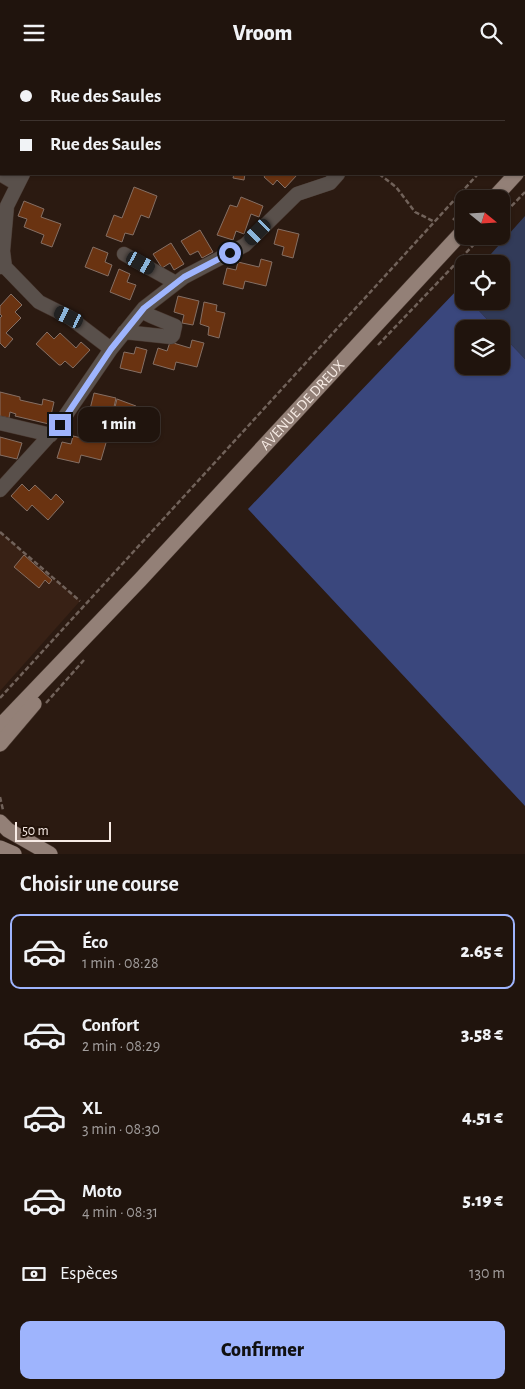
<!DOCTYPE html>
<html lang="fr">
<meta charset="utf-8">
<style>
:root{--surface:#20140d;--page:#281d16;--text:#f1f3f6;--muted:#a29e9d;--line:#3d332e;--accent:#9eb4fd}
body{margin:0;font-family:"Alegreya Sans",sans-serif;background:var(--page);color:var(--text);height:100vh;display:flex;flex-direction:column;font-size:19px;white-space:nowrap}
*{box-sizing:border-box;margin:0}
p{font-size:16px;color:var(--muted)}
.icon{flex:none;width:28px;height:28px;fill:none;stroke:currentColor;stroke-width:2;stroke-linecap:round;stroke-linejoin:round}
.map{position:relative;height:789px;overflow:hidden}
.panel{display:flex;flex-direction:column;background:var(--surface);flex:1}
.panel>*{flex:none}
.guide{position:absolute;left:0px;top:0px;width:525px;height:110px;box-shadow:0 1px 4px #0004,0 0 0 1px var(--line);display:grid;align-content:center;height:110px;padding:0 20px;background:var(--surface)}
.needle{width:32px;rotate:108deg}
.controls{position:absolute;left:455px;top:125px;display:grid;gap:10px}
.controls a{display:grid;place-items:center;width:55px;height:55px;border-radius:10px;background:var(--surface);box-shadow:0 1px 4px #0004,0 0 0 1px var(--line);font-size:25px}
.scale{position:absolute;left:15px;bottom:12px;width:96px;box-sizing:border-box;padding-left:5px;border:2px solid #f7ebe5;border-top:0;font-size:14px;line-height:18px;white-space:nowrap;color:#f7ebe5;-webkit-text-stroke:4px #211108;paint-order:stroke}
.end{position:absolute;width:22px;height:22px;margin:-11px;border:6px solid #9eb4fd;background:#111;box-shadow:0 0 0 2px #111}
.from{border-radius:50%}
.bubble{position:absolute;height:35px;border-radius:10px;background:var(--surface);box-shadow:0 1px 4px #0004,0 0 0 1px var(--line);font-size:16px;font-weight:800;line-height:35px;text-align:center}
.car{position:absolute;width:15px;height:30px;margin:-15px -8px;border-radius:6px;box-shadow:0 0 4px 1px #0007;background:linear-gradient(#222 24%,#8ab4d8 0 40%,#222 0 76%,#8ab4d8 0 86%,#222 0)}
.guide b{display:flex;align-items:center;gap:18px;height:48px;font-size:19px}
.guide b+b{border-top:1px solid var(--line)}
.guide i{width:12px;height:12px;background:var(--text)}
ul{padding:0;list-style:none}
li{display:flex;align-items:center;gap:15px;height:75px;margin:0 10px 8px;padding:0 10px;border:2px solid transparent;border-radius:10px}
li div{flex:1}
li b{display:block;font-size:19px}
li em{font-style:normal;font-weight:800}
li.current{border-color:var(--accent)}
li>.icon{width:45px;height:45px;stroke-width:1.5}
h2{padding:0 20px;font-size:22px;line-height:60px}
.pay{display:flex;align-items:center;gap:12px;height:55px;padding:0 20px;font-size:19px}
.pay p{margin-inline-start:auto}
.primary-button{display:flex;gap:10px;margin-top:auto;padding:10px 20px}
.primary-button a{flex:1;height:58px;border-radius:10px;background:var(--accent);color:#111;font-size:20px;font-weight:800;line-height:58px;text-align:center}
header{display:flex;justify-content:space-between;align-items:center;height:65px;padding:0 20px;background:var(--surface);font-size:22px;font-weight:800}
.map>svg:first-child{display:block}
.built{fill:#382115}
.green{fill:#323b59}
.forest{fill:#3a477d}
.building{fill:#6a3311;stroke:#856f64}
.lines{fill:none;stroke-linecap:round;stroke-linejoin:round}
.minor-casing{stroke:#48372f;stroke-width:15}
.major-casing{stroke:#48372f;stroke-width:16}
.path{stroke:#71625a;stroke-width:2.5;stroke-dasharray:5 2.5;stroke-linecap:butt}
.minor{stroke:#59504b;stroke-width:14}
.major{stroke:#938077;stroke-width:15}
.route{stroke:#9eb4fd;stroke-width:6}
.labels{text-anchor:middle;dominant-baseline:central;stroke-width:4;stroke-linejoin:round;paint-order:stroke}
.street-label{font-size:15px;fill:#f7ebe5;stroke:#211108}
</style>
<header><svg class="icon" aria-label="menu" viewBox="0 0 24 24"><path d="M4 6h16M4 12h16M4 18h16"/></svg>Vroom<svg class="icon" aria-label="search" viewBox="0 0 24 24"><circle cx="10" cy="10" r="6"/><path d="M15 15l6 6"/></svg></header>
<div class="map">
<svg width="525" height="789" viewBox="0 0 525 789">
<rect width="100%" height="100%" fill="#2b1a11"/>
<path class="built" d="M0,467L80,536L0,626Z"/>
<path class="green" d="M525,151V294L501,269V264H496L470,236H501V199H482Z"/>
<path class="forest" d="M458,224L464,230V236H470L496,264H464V301H501V269L525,294V741L248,444Z"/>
<path class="building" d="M234,109H245L244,115L233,113Z
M266,109H295L297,110L285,123L277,115L273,120L264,112Z
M134,122L157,131L149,153L141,150L133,170L125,168L122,177L106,171L114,150L122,153Z
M241,132L263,141L259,152L251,149L244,169L236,166L233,175L217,170L230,140L237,142Z
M24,136L44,144L41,152L61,159L52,182L41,178L44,170L24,162L27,154L18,151Z
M278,164L299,169L293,193L282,190L284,182L274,179Z
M200,165L213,187L202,193L198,186L190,190L181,176Z
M171,178L184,199L174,205L170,198L162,203L153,189Z
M93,182L108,188L105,197L112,200L108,211L85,202Z
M261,194L272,197L266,221L245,216L243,224L223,219L227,203L236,205L238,197L259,202Z
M119,204L130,209L127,217L136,220L130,235L110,227Z
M11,229L22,240L15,247L21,253L6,268L13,274L5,283L0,278V253L2,251L0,249V241Z
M178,231L199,236L193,260L182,258L184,250L174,247Z
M204,237L217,240L216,246L225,248L219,273L208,270L209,262L200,259Z
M47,267L54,274L60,268L76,283L81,277L90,285L73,303L65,296L61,300H59L36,279Z
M192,275L204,278L197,302L176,297L174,305L153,299L158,283L167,286L170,277L190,283Z
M136,282L147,285L141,308L120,303L124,287L134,289Z
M0,327L20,332V335L42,340L43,334L54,337L49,359L15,351L16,349L10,347L9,353L0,351Z
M94,328L116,333L114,342H115L117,334L136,341L128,371L117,368L119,360L98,355L100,346L90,344Z
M96,368L108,371L101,395L81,390L79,398L57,393L62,377L71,379L73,371L94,376Z
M0,372L22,378L17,394L0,390Z
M22,419L29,426L35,420L51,435L56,429L64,437L48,455L32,440L27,446L11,431Z
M24,490L52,515L49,519L45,515L39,523L14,502Z"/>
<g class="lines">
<defs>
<path id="minor" d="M352,0L355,1
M103,1L104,0
M448,1L449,0
M0,109L17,119
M124,189L176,218
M0,202H5L3,186L7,141L23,109
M5,202L39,237L69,252L111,284
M124,267L171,272L173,270L175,261L151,251L147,249L144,243
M0,358L51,370
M0,425L59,360L111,284L144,243L184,212L245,180L297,129L330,118L338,109"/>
<g id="major">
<path d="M524,101L525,99"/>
<path d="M493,134L516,109"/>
<path id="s1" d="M0,661L140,515L464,165"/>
<path d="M0,679L34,639"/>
<path d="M0,757L8,765L50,789"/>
<path d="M0,783L14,789"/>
</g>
</defs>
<use href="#minor" class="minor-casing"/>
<use href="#major" class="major-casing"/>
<path class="path" d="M524,60L525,59
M524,78L525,77
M379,109L396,122L415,147L433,156
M473,134L483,123
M501,152L525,127
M453,155L464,143
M378,280L482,171
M0,467L80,536
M0,633L478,109
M46,638L84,595
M0,732L3,745"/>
<use href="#minor" class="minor"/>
<use href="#major" class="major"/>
</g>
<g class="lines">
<path class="route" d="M60,360L111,284L144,243L184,212L230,188"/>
</g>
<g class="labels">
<g class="street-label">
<text stroke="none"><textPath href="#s1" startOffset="441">AVENUE DE DREUX</textPath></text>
</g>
</g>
</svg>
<div class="controls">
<a><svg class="needle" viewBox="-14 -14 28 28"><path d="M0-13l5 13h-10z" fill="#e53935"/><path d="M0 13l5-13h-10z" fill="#a29e9d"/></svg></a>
<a><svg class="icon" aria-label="locate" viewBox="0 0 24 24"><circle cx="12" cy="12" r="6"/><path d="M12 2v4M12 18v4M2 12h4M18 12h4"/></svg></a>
<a><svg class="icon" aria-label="layers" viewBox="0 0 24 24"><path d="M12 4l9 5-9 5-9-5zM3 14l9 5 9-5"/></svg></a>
</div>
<div class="scale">50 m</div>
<i class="end from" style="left:230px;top:188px"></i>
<i class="end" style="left:60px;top:360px"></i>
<div class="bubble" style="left:78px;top:342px;width:82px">1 min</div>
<i class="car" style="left:258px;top:167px;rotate:225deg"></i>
<i class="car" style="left:141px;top:198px;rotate:119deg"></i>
<i class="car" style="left:69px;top:252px;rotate:296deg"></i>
<div class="guide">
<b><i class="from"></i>Rue des Saules</b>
<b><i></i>Rue des Saules</b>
</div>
</div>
<section class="panel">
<h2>Choisir une course</h2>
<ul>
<li class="current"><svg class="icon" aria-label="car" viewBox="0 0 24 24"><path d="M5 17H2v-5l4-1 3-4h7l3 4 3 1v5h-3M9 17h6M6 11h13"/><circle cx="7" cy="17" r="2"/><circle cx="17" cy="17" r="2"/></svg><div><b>Éco</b><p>1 min · 08:28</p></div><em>2.65 €</em></li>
<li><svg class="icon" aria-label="car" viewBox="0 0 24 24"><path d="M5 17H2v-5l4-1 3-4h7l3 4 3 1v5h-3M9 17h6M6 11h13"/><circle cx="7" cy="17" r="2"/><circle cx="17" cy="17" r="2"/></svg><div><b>Confort</b><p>2 min · 08:29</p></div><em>3.58 €</em></li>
<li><svg class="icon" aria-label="car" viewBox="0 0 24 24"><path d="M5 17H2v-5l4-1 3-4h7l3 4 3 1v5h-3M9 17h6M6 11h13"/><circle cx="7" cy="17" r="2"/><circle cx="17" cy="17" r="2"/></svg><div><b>XL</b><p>3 min · 08:30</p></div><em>4.51 €</em></li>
<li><svg class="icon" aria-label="car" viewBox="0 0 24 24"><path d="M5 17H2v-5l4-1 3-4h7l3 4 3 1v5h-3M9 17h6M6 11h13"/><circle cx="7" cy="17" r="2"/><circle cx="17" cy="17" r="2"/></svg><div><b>Moto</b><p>4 min · 08:31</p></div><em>5.19 €</em></li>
</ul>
<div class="pay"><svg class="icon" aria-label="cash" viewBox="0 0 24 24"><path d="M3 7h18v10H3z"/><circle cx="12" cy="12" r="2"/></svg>Espèces<p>130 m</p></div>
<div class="primary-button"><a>Confirmer</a></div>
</section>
